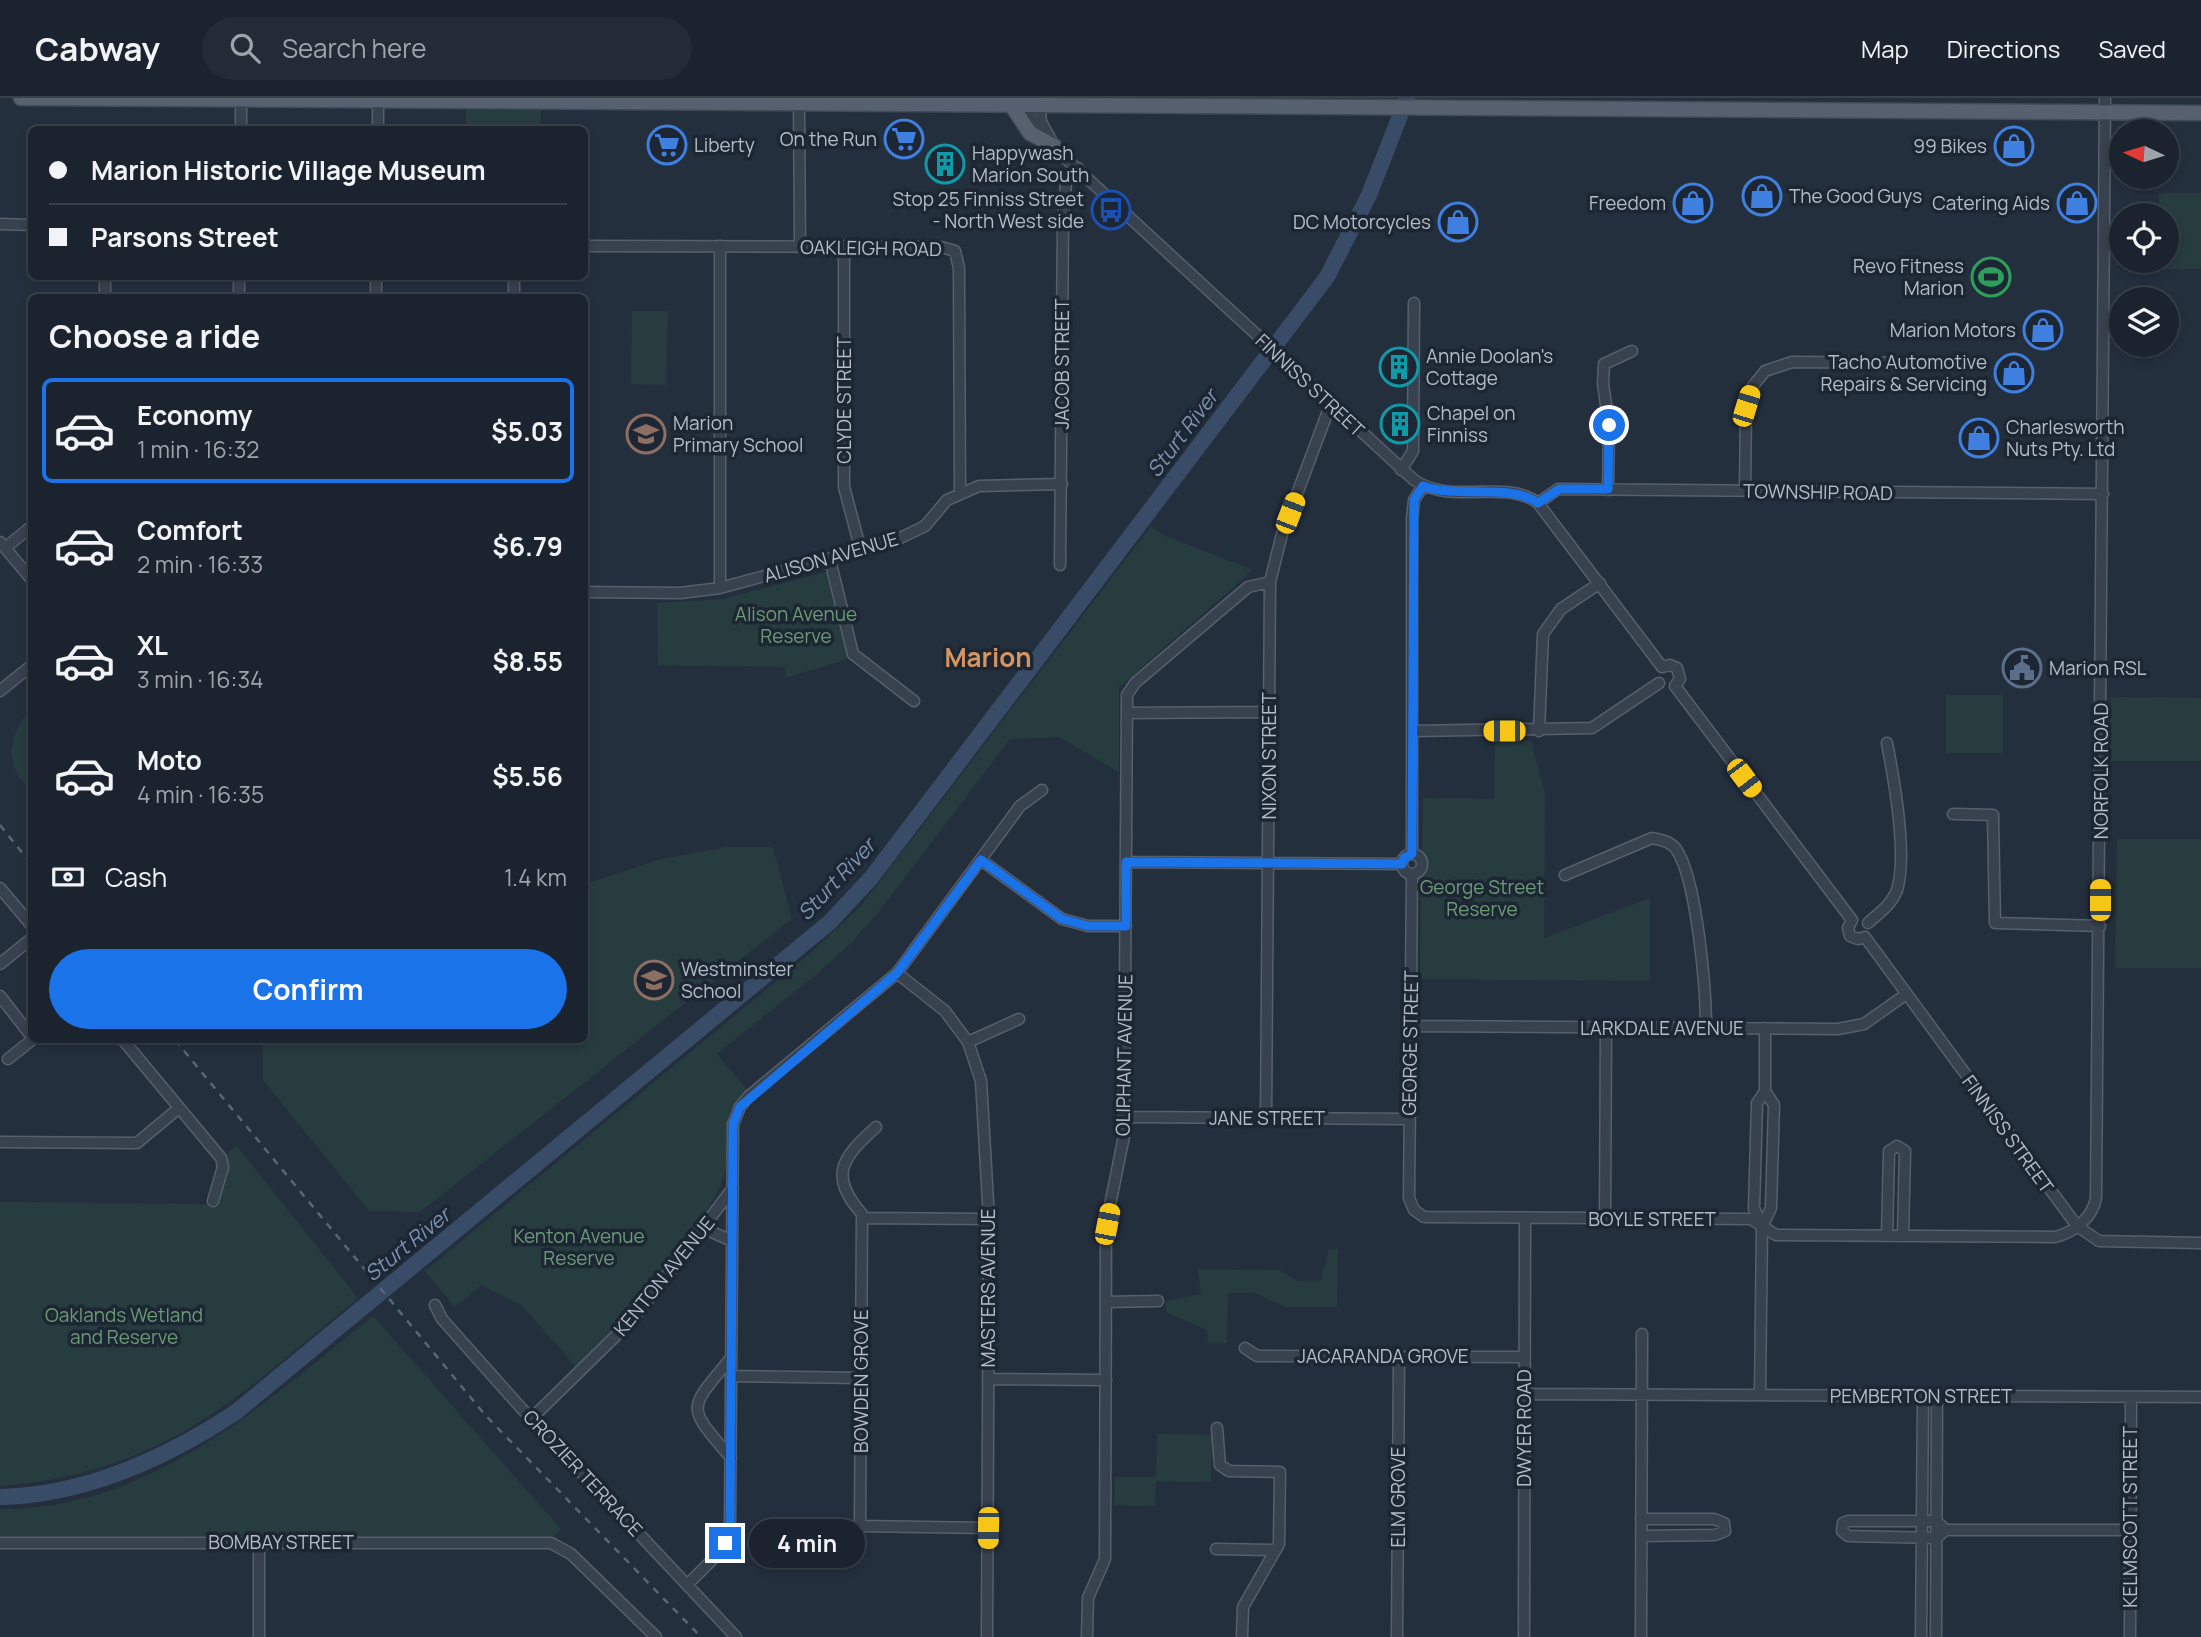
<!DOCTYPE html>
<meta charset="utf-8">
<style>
:root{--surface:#1b232e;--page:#242b36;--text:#f1f3f6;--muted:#a0a4aa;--line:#39404a;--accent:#1a73e8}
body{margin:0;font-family:Manrope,sans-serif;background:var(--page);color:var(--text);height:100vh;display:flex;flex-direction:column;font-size:26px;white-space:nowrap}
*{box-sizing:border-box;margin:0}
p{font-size:23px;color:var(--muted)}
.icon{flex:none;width:38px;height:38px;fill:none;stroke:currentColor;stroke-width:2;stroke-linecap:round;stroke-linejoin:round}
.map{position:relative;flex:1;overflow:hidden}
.panel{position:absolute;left:28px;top:196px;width:560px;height:749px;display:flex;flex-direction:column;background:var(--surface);border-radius:10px;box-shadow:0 4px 10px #0003,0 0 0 2px var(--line)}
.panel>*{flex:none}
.hud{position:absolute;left:28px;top:28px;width:560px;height:154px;border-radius:10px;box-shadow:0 4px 10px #0003,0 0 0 2px var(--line);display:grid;align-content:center;height:154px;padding:0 21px;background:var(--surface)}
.needle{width:46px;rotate:274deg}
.buttons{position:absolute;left:2109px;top:21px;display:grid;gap:14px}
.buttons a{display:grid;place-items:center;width:70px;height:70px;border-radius:50%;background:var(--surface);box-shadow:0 4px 10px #0003,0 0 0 2px var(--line);font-size:35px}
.end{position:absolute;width:32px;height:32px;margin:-16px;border:9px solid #1a73e8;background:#fff;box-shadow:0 0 0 4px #fff}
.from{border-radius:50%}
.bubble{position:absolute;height:49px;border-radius:24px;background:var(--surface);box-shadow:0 4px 10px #0003,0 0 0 2px var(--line);font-size:23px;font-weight:700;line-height:49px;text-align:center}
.car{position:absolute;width:21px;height:42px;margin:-21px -10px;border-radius:9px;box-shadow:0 0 5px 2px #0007;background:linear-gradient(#f5c518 24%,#345 0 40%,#f5c518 0 76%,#345 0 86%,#f5c518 0)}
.hud b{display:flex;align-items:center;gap:24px;height:66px;font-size:26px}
.hud b+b{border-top:2px solid var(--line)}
.hud i{width:18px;height:18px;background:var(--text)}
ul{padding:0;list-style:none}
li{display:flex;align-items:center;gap:21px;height:105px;margin:0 14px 10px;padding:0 7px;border:4px solid transparent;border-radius:10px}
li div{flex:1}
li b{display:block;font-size:26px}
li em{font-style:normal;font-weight:700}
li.active{border-color:var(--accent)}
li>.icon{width:63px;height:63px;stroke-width:1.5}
h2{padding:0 21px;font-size:32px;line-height:84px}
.pay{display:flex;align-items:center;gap:18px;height:77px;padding:0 21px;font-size:26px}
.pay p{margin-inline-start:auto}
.button{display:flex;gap:14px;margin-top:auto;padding:14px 21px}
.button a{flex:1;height:80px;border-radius:42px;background:var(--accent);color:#fff;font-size:28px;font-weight:700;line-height:80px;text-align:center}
header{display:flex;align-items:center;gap:42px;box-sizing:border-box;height:98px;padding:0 35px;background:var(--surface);border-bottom:2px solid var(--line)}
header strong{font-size:33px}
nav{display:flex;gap:38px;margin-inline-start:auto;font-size:24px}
.search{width:490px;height:63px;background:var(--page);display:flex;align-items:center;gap:18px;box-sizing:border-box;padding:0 24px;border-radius:38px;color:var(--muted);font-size:26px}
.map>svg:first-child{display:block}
.green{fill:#263c3f}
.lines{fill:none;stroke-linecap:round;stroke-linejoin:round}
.river{stroke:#394c67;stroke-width:16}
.minor-casing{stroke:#565f6c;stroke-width:13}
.major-casing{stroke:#414a57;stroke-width:17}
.minor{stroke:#38414e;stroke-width:10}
.major{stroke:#56606e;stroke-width:14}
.rail{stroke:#5a6575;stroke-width:2.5;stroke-dasharray:7 7;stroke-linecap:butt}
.route{stroke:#1a73e8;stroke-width:9}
.labels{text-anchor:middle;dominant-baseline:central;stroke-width:7;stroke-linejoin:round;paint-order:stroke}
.poi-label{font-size:19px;fill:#b4bcc9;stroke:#1d2633;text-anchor:end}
.street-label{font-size:19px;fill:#b4bcc9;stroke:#1d2633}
.park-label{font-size:19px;fill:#6b9a76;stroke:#1d2633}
.water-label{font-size:21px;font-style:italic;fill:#7c92b1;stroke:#1d2633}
.district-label{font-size:26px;font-weight:bold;fill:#d59563;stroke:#1d2633}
</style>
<header>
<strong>Cabway</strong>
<div class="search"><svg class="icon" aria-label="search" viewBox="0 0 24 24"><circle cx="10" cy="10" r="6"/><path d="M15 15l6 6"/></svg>Search here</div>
<nav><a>Map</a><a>Directions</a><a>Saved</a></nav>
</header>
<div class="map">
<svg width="2201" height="1539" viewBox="0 0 2201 1539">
<rect width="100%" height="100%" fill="#242f3e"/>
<path class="green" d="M466,8L541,9L540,31L466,32Z
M2159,95H2201V171H2158V163H2166V117H2159Z
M632,213H668L666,287L631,286Z
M1151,428L1163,437L1253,472L1119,589V674L1059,639L1010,641L878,815L850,846L818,875L717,956L748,993C711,1022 736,1045 723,1081C714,1106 694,1131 678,1153C646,1195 614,1233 577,1270L522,1208L481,1187L455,1209L425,1173L807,858L861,808Z
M826,474L849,561L785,580V569L658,567L657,505L723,501Z
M1946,597H2003V655H1946Z
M2111,599L2201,600V663H2110Z
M31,612V691C3,670 8,635 31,612Z
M1495,643H1531L1545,696L1544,840L1650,800V883L1420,881L1421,780L1425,760L1422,755L1423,700L1494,701Z
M2117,741H2201V870H2115Z
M728,749H773L792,821L420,1114L369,1113L263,982V942H584L585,786L661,761Z
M237,1048L358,1200C238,1299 164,1375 0,1388V1104L214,1106L218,1088L228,1079V1054Z
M1329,1151H1338L1337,1209H1285L1255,1195H1228L1227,1245L1208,1246L1207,1232L1166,1214V1203L1201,1196L1198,1171L1279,1172L1298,1183L1321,1182Z
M373,1218L561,1431L551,1440L0,1438V1411C150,1412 263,1306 373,1218Z
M1157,1336L1212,1337L1211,1384L1156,1383L1155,1408L1114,1407L1115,1379H1156Z"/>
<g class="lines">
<path class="river" d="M0,1399C86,1397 165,1361 236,1314L830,824L871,780L1327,179L1369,97L1407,0"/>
<defs>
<path id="minor" d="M799,0L800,148
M1039,0L1041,24L1051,42
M1029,1L1030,19L1037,34L1414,382C1452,408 1505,380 1538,405L1662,569
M241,32V0
M378,32V0
M0,126L32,127
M584,148L941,149L955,153L959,170L960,396
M844,148V389L861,453
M105,200V178
M239,200V178
M376,200V178
M514,200V178
M1401,372L1413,353L1414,205
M1608,392L1609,327L1603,286L1604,266L1632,253
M1745,393L1746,308L1753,288L1765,273L1792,264L1934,265
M1538,405L1558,391L2103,396
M0,444L32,482
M5,450L32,428
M830,462L853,556L914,603
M1060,467L1063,119L1066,85L1078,70
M720,490V148
M584,494L680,495L720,490L894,443L925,428L947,402L979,388L1062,386
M1662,569L1670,567L1677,570L1680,581L1675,588
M1675,588L1852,822
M0,593L32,567
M1127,615L1269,614
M1413,633L1592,630L1659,585
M1539,633L1543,536L1561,511L1600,485
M1953,716L1993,717L1995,825L2100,828
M1412,756V421L1414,402L1423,388
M1402 766a10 10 0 1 1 20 0a10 10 0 1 1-20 0Z
M981,762L1062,821L1088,828H1126
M1126,764L1402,766
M1412,776L1409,1100L1414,1112L1424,1119L1751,1121L1776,1137L2055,1139C2075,1134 2093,1119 2096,1100L2105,0
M1565,777L1652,740C1661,742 1670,743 1676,751C1697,781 1706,892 1706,930
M0,790L32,828
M1852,822L1848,830L1850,838L1858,841L1865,839
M1868,825C1878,816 1892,806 1897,792C1908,757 1894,681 1887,645
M1865,839L2077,1128L2099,1143L2201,1145
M0,866L32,840
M897,875L945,913L968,944L981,983L989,1121L987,1539
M0,898L32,939
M1411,928L1838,931L1864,926L1905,897
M123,942L221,1060L223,1069L213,1103
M968,944L1019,921
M8,961L32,942
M1125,1019L1409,1021
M1266,1021L1270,484L1282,436L1331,305
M876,1029C842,1060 828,1077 862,1116L860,1428L988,1430
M0,1044L137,1045L179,1010
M862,1120L989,1121
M1605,1121L1606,931
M1761,1127L1754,1110L1757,1005L1765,993
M703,1130L732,1143
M1887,1138L1889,1053L1897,1048L1905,1053L1903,1138
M1106,1204L1158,1203
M435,1207L442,1221L531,1321L736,1539
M1245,1250L1257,1258L1524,1259
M731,1278L862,1280
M988,1281L1106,1282
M1524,1296L2201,1299
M1760,1296L1762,1129L1771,1110L1774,1007L1765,993V930
M531,1321L634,1220L733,1090
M1217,1330L1220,1367L1229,1373L1280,1374L1279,1446L1243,1509L1242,1539
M731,1360C686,1307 687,1313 731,1260
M1848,1423H1936L1946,1432L1936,1440L1848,1438L1842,1433L1843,1425Z
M1946,1432H2130
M1641,1438L1715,1437L1725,1433L1724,1425L1714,1421H1641
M259,1444V1539
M0,1445H551L571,1456L656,1539
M1216,1451L1276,1452
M687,1487L718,1456L730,1426L733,1026L740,1009L749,998L897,875L1020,708L1042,692
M1087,1539L1088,1500L1105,1461L1106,1127L1124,1038L1127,597L1135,585L1248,489L1270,484
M1397,1539L1399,1258
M1524,1539L1525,1121
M1641,1539L1642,1236
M1921,1539L1923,1298
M1936,1539L1937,1298
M2130,1539L2131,1299"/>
<path id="major" d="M21,0L2201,15
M1012,8L1030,35L1054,48"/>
</defs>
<use href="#minor" class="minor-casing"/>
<use href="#major" class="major-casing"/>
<use href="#minor" class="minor"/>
<use href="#major" class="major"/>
<path class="rail" d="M0,727L32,767
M175,942L486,1318L701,1539"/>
</g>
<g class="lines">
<path class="route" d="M725,1445L730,1426L733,1026L740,1009L897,875L981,762L1062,821L1088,828H1126V764L1402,766L1404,760L1412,756L1414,402L1423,388C1458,401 1511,385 1538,405L1559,391H1608L1609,327"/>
</g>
<defs>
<symbol id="supermarket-ring" viewBox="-11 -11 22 22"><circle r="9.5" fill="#1d2633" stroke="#3f7fe0" stroke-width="1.5"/><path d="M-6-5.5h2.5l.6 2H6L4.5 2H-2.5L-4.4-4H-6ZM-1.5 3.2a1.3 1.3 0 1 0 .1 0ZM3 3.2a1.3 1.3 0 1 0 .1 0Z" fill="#3f7fe0"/></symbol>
<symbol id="shop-ring" viewBox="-11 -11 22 22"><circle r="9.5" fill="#1d2633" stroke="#3f7fe0" stroke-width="1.5"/><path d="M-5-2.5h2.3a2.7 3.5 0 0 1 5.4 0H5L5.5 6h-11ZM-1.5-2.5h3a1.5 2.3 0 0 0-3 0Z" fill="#3f7fe0"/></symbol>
<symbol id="building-ring" viewBox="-11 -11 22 22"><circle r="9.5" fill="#1d2633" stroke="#0f9aa8" stroke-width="1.5"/><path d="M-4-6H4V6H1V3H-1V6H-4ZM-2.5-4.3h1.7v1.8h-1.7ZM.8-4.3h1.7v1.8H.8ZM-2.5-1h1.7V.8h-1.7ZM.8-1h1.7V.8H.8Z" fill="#0f9aa8"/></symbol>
<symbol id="bus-ring" viewBox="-11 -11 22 22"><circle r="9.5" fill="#1d2633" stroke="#1a4fb4" stroke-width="1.5"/><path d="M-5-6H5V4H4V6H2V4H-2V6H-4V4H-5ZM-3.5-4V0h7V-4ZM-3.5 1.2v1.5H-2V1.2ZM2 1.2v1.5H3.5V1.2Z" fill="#1a4fb4"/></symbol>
<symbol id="stadium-ring" viewBox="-11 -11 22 22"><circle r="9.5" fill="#1d2633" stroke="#2e9e5b" stroke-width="1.5"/><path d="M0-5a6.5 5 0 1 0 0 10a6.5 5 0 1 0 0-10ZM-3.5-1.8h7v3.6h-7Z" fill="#2e9e5b"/></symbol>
<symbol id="school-ring" viewBox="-11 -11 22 22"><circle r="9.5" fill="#1d2633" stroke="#8d6e63" stroke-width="1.5"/><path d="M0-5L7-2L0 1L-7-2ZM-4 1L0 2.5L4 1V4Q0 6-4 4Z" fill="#8d6e63"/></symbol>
<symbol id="civic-ring" viewBox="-11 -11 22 22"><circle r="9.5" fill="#1d2633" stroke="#5c6f8a" stroke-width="1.5"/><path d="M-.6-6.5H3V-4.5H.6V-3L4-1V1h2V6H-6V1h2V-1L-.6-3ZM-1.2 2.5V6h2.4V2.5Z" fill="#5c6f8a"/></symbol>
</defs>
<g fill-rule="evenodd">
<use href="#supermarket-ring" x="882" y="19" width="44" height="44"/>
<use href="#supermarket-ring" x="645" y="25" width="44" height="44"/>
<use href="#shop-ring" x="1992" y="26" width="44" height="44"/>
<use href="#building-ring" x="923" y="44" width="44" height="44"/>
<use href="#shop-ring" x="1740" y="76" width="44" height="44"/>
<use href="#shop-ring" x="1671" y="83" width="44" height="44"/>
<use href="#shop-ring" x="2055" y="83" width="44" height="44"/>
<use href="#bus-ring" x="1089" y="90" width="44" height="44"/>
<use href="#shop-ring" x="1436" y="102" width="44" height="44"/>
<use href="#stadium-ring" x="1969" y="157" width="44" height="44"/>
<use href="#shop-ring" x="2021" y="210" width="44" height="44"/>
<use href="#building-ring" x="1377" y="247" width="44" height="44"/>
<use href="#shop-ring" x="1992" y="253" width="44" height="44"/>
<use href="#building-ring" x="1378" y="304" width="44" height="44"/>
<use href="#school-ring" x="624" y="314" width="44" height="44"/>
<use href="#shop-ring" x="1957" y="318" width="44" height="44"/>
<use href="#civic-ring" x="2000" y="548" width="44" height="44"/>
<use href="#school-ring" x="632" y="860" width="44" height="44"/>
</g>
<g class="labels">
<g class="poi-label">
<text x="877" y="41">On the Run</text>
<text x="694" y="47" text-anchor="start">Liberty</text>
<text x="1987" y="48">99 Bikes</text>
<text x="972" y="55" text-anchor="start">Happywash<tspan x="972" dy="22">Marion South</tspan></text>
<text x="1789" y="98" text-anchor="start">The Good Guys</text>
<text x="1084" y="101">Stop 25 Finniss Street<tspan x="1084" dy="22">- North West side</tspan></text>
<text x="1666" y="105">Freedom</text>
<text x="2050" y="105">Catering Aids</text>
<text x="1431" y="124">DC Motorcycles</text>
<text x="1964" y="168">Revo Fitness<tspan x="1964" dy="22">Marion</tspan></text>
<text x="2016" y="232">Marion Motors</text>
<text x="1426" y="258" text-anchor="start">Annie Doolan's<tspan x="1426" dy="22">Cottage</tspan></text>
<text x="1987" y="264">Tacho Automotive<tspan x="1987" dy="22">Repairs &amp; Servicing</tspan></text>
<text x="1427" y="315" text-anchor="start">Chapel on<tspan x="1427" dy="22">Finniss</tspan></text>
<text x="673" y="325" text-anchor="start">Marion<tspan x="673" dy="22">Primary School</tspan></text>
<text x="2006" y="329" text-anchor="start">Charlesworth<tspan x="2006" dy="22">Nuts Pty. Ltd</tspan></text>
<text x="2049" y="570" text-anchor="start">Marion RSL</text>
<text x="681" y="871" text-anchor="start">Westminster<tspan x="681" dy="22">School</tspan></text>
</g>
<g class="street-label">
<text transform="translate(871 150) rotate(1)">OAKLEIGH ROAD</text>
<text transform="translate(1062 266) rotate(-90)">JACOB STREET</text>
<text transform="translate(1310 287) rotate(43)">FINNISS STREET</text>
<text transform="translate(844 302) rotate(-90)">CLYDE STREET</text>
<text transform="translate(1818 394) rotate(1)">TOWNSHIP ROAD</text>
<text transform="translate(831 459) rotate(-16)">ALISON AVENUE</text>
<text transform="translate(1269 658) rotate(-90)">NIXON STREET</text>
<text transform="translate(2101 673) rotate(-90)">NORFOLK ROAD</text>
<text x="1662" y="930">LARKDALE AVENUE</text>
<text transform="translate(1410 945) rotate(-89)">GEORGE STREET</text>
<text transform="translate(1124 957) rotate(-89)">OLIPHANT AVENUE</text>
<text x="1267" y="1020">JANE STREET</text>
<text transform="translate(2008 1036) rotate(54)">FINNISS STREET</text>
<text x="1652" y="1121">BOYLE STREET</text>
<text transform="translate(664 1178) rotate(-51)">KENTON AVENUE</text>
<text transform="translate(988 1190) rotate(-90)">MASTERS AVENUE</text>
<text x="1383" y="1258">JACARANDA GROVE</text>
<text transform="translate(861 1283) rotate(-90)">BOWDEN GROVE</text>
<text x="1921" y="1298">PEMBERTON STREET</text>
<text transform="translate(1524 1330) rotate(-90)">DWYER ROAD</text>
<text transform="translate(583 1375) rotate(47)">CROZIER TERRACE</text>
<text transform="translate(1398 1399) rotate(-90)">ELM GROVE</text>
<text transform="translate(2130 1419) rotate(-90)">KELMSCOTT STREET</text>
<text x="281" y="1444">BOMBAY STREET</text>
</g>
<g class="park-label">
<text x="796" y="516">Alison Avenue<tspan x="796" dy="22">Reserve</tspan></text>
<text x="1482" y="789">George Street<tspan x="1482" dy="22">Reserve</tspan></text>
<text x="579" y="1138">Kenton Avenue<tspan x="579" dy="22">Reserve</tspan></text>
<text x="124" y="1217">Oaklands Wetland<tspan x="124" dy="22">and Reserve</tspan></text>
</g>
<g class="water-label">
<text transform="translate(1182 335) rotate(-53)">Sturt River</text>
<text transform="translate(836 781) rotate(-47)">Sturt River</text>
<text transform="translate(407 1146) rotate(-39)">Sturt River</text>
</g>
<g class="district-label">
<text x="988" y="559">Marion</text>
</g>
</g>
</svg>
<div class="buttons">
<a><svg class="needle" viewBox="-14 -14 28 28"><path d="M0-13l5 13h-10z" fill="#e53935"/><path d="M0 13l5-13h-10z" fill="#a0a4aa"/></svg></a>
<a><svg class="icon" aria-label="locate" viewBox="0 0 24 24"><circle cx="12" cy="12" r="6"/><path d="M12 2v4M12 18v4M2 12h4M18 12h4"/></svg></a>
<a><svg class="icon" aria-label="layers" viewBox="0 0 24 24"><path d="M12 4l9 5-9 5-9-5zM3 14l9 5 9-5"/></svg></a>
</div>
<i class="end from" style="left:1609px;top:327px"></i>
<i class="end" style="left:725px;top:1445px"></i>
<div class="bubble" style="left:749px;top:1421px;width:116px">4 min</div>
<i class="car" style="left:1746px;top:308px;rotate:17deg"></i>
<i class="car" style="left:1290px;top:415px;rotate:21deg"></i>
<i class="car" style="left:1504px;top:633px;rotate:270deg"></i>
<i class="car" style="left:1744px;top:680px;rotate:143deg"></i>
<i class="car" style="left:2100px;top:802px;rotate:0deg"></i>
<i class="car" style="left:1107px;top:1126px;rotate:11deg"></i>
<i class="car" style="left:988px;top:1430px;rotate:181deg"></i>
<div class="hud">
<b><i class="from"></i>Marion Historic Village Museum</b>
<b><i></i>Parsons Street</b>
</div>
<section class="panel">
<h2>Choose a ride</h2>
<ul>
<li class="active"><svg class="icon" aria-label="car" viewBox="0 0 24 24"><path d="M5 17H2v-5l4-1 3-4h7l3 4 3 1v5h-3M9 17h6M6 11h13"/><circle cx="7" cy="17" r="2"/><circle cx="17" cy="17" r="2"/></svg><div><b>Economy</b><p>1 min · 16:32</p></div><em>$5.03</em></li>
<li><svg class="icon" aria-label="car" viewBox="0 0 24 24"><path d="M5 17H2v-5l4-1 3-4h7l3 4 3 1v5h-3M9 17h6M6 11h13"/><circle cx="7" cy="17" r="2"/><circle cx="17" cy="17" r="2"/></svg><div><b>Comfort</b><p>2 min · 16:33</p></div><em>$6.79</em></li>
<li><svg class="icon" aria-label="car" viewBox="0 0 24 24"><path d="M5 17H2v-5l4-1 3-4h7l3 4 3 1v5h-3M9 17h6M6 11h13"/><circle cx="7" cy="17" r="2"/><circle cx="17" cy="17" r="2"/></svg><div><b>XL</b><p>3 min · 16:34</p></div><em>$8.55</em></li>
<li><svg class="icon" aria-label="car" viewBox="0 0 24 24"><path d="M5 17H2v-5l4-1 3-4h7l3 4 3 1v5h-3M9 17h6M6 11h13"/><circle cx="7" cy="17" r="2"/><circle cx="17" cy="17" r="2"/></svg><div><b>Moto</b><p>4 min · 16:35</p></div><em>$5.56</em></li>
</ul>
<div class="pay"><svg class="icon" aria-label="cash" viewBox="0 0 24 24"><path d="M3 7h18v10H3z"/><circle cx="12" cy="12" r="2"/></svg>Cash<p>1.4 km</p></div>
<div class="button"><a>Confirm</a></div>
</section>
</div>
